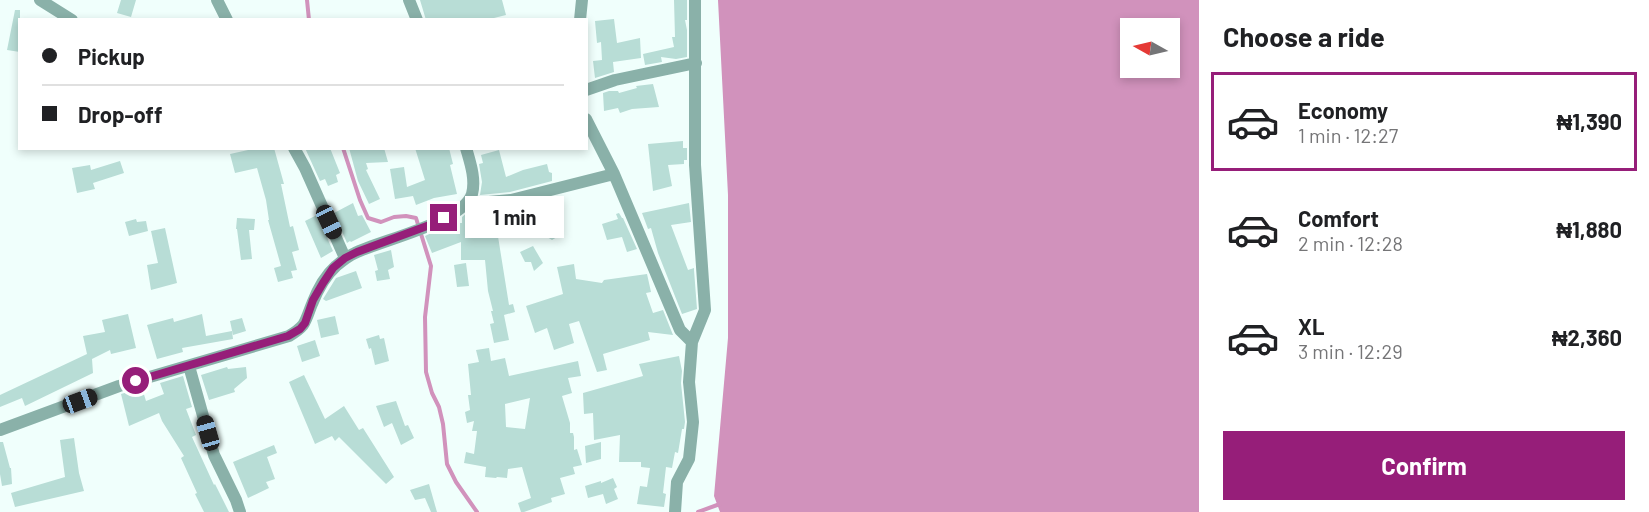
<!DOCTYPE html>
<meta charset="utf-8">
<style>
:root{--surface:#fff;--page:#f2f2f2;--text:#202124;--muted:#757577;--line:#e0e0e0;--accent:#961e79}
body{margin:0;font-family:Barlow,sans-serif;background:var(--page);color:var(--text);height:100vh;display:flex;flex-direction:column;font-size:22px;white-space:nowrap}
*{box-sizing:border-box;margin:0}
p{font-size:20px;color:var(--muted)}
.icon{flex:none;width:33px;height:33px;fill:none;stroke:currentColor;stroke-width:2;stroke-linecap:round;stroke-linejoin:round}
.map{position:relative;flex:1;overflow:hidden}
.details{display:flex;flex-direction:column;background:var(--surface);width:450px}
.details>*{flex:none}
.hud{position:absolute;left:18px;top:18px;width:570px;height:132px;border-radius:0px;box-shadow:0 3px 9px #0003;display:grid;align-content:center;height:132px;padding:0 24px;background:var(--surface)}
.needle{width:39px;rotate:278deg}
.controls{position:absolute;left:1120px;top:18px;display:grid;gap:12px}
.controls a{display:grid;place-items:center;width:60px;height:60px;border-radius:0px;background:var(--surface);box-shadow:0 3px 9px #0003;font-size:30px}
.end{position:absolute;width:27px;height:27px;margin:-14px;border:8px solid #961e79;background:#fff;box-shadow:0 0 0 3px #fff}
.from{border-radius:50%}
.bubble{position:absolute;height:42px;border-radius:0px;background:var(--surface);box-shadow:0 3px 9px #0003;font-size:20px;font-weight:700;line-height:42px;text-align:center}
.car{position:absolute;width:18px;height:36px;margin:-18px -9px;border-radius:8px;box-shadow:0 0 4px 2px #0007;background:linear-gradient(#222 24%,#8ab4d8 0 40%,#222 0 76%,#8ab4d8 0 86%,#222 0)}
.hud b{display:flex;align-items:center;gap:21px;height:57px;font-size:22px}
.hud b+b{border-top:2px solid var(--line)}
.hud i{width:15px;height:15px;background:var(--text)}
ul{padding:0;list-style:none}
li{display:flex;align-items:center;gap:18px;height:99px;margin:0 12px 9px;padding:0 12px;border:3px solid transparent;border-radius:0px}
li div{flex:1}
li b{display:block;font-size:22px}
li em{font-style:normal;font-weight:700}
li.active{border-color:var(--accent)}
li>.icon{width:54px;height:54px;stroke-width:1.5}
h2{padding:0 24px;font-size:27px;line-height:72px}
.button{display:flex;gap:12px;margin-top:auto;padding:12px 24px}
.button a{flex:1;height:69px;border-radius:0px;background:var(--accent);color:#fff;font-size:24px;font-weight:700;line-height:69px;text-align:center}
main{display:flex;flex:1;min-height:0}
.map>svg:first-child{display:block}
.water{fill:#d192bc;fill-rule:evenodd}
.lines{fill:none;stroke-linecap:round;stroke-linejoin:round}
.stream{stroke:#d192bc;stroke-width:4}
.building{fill:#b8ddd6;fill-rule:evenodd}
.street{stroke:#8ab1a9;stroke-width:12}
.route{stroke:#961e79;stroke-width:8}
</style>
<main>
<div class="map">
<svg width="1199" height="512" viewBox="0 0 1199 512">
<rect width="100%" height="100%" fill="#f0fffc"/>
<path class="water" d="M718,0H1199V512H720L714,496L728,338V195ZM1131,28H1170V68H1131Z"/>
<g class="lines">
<path class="stream" d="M307,0L309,20
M343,148L360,200L368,218L381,222L394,217L406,216L416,218L431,266L425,317L426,372L432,393L439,407L443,424L447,464L456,482L477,512
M698,512L720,504"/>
</g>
<path class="building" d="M121,0H136L131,17L117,13Z
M420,0H502L506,15L486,20H426Z
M674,0H687V20H685L687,30V57L676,59L661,57L662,62L645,65L643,54L674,47L672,37H675Z
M15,10H20V52L7,50Z
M614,19L617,43L640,38L641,58L613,62L614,72L595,78L593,61L602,60L601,42L597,43L595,21Z
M653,84L659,107L632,109L620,113L618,108L604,111L603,93L609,91H618L619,93L637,88L636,86Z
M683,141V148H687V160H684V164L668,165L672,186L653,191L648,144Z
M257,148H274L284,184H281L290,227L293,226L299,250L292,252L297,270L291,271L293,278L278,282L274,268L281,266L268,220H269L266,200L257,168L235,173L230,154Z
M305,148H330L340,173L336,175L338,182L328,186L325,179L320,181Z
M349,148H384L388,162L366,163L368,169L366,170L380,199L369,204L358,181Z
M415,148H449L453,164L450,165L457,194L434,198L416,205L413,196L395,199L390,169L404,167L407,187L425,180Z
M499,150L506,177L523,170L547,164L549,172L552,173V181L510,192L480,195L482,182L479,164L483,163L481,155Z
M120,161L124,173L93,183L95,189L77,193L72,168L90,165L91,170Z
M353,203L358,216L362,215L371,232L351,242L350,241L347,243L334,213Z
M689,203L691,222L671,225L688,270L694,268V270L697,309L682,314L658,253L651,228L648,229L642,213Z
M516,207L517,222L496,224L509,305L513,304L515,312L504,315L509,340L494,343L490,324L494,323L491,311H493L488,291L485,260H461V242L432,253L425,236L453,223H462V217L468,212Z
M549,210L558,220L560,231L557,237L552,240L547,237L535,221L540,218Z
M619,213L622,218H623L637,249L627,252L622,237L607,240L602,224L618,219L616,214Z
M317,215L333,251L321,258L305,221Z
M237,218L255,219L254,230H249L252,259L241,260L237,229H236Z
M136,219L137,222L146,221L148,231L129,236L125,222Z
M165,228L177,283L151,290L147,265L158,263L151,231Z
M533,246L543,263L534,271L531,262H525L520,252Z
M391,250L394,267L388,270L390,279L377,281L375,271L378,270L374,255Z
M466,263L469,286L457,287L454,265Z
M574,264L576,279L602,283L604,280L647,274L651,292L646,293L653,313L663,310L673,335L648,332L650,340L603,354L607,370L597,372L579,321L569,324L574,343L554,350L547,328L535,333L526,306L563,294L557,267Z
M356,271L362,288L326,301L323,299L336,278Z
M128,314L136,348L111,354L110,350L92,359L93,373L25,406L22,398L0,407V395L87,354L83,336L105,332L102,320Z
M202,314L206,336L232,331L233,339L182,348L183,352L157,359L147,325L173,318L174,322Z
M335,316L339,334L321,338L317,320Z
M242,318L246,331L233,335L230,321Z
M379,335L380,339L384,338L389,361L375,365L371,348L369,349L366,339Z
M315,340L320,356L302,362L297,346Z
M489,348L491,361L505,358L509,376L578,361L581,376L568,378L572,393L562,396L570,423V433H573L574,437V450L577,449L582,465L573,467L575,474L560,478L565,494L551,498L552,502L524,512H521L518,503L531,498L522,467L508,469L507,478L497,477L496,478L485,477L486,467L464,463L466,452L474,454L477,431H472L474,421L467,423L465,412L470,410L468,395H471L468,364L479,362L476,350ZM530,398L525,429L506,427L505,404Z
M679,356L682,371L681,383L685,422L684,429H682L678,453L675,452L672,468L666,467L663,493L666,494L664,507L637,504L640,486L647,487L650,468L641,467V462H619L620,435L594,440L593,413L584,414L583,393L643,376L639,364Z
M227,367L228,369L246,367L247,378L234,389L235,392L209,400L201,375Z
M304,375L325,419L344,406L359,430L363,428L394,477L386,484L339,437L335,441L332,436L315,444L289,382Z
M183,376L192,407L186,409L196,435L192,437L214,485L215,484L229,512H204L195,494L197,493L181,458L184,456L162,421L159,413L129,426L121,394L142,388L146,401L164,394L160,383Z
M396,401L405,426L408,425L414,438L401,445L392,423L384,427L376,406Z
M74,438L79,473L84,491L15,507L11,493L65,477L60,440Z
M0,442H3L10,468H11L12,484L2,486L0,474Z
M601,442V459L586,463L585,446Z
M274,445L277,453L267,457L275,479L266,482L269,488L248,498L233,462Z
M613,478L617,487L614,489L618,499L606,504L603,494L588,498L585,486L601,481V483Z
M429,484L437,512H431L425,498L415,500L410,490Z"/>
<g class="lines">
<path class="street" d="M40,0L72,20
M217,0L227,20
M409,0L417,20
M580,20L582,0
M586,90L615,80L696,63
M586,119L614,174L680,330L692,342
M294,148L305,168L345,258
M467,204L511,200L614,174
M189,366L214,455L236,500L240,512
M0,430L119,386L289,336C294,333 299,330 303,325C307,319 309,311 312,304C317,291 326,275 336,266C342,261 348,256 355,253C382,240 463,222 472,194C476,179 470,162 466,148
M675,512L677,482L689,459L693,422L689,382L692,342L705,310L695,165V0"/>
</g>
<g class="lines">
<path class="route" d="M136,381L288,336L300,329L305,323L313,300L323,283L333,268L345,258L357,252L427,226L444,218"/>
</g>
</svg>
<div class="controls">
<a><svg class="needle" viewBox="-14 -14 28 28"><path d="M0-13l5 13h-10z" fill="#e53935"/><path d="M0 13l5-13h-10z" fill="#757577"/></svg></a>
</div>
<i class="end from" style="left:136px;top:381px"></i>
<i class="end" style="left:444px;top:218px"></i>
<div class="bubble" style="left:465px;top:196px;width:99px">1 min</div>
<i class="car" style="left:329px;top:222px;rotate:155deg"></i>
<i class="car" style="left:80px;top:401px;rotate:70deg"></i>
<i class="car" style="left:208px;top:433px;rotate:344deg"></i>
<div class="hud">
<b><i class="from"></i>Pickup</b>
<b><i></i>Drop-off</b>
</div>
</div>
<section class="details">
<h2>Choose a ride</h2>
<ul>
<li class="active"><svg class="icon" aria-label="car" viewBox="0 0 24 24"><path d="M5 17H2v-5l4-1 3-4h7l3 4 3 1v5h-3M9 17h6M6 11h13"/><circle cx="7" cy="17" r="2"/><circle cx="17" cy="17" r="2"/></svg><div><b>Economy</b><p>1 min · 12:27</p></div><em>₦1,390</em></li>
<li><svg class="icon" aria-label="car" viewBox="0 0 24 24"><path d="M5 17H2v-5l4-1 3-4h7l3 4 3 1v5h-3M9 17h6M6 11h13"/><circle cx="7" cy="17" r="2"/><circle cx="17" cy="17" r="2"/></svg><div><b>Comfort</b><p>2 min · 12:28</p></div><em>₦1,880</em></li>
<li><svg class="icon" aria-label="car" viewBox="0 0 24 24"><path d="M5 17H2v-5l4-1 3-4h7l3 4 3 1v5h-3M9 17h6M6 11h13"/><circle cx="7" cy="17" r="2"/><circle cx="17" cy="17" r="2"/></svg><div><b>XL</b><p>3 min · 12:29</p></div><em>₦2,360</em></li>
</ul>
<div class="button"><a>Confirm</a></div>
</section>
</main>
